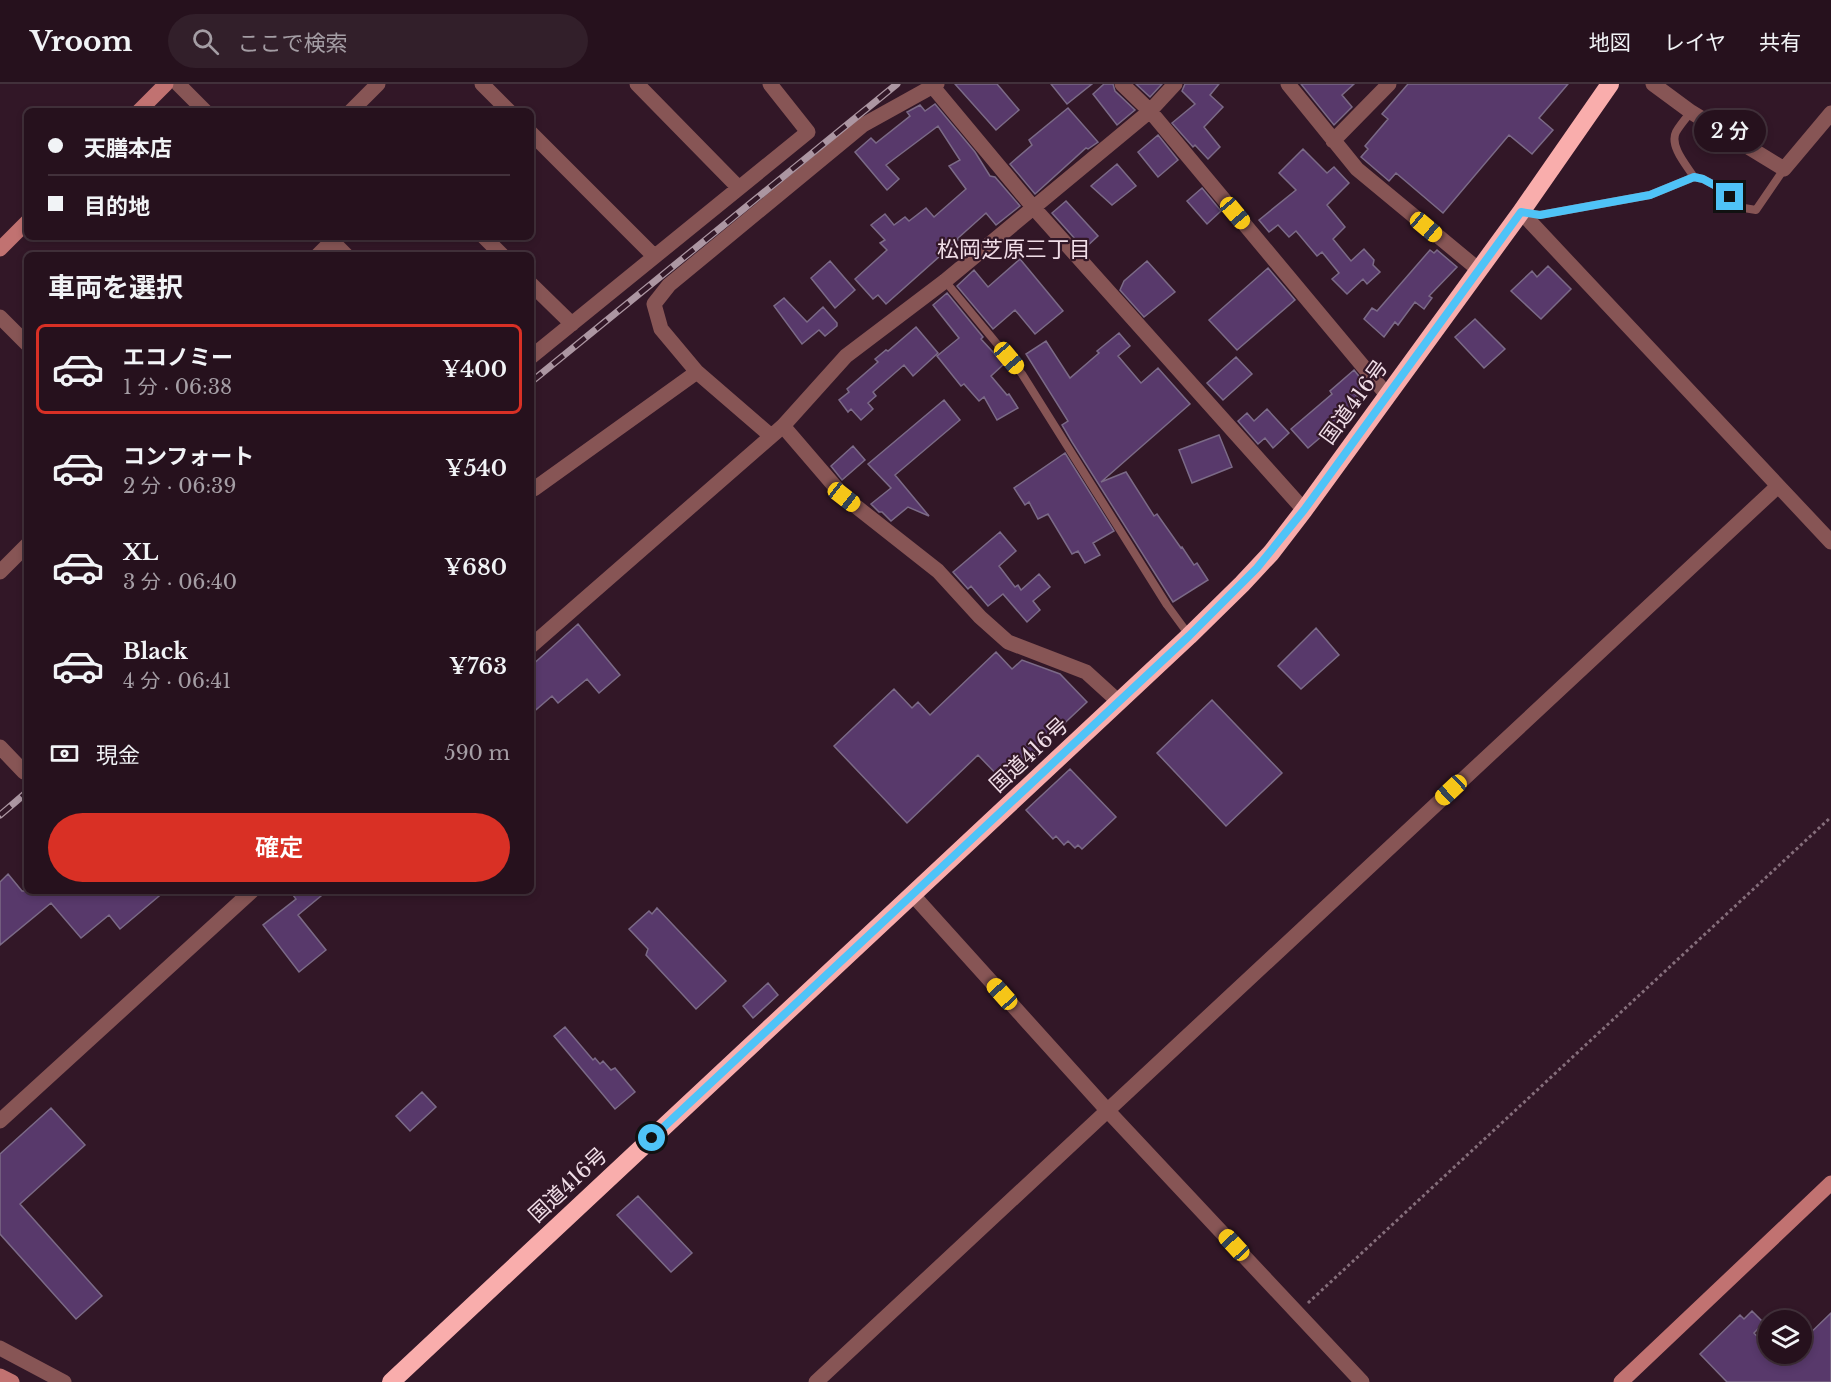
<!DOCTYPE html>
<html lang="ja">
<meta charset="utf-8">
<style>
:root{--surface:#26111d;--page:#321f2a;--text:#f1f3f6;--muted:#a49da4;--line:#42313b;--accent:#d93025}
body{margin:0;font-family:"Libre Baskerville","Noto Sans JP",serif;background:var(--page);color:var(--text);height:100vh;display:flex;flex-direction:column;font-size:22px;white-space:nowrap}
*{box-sizing:border-box;margin:0}
p{font-size:20px;color:var(--muted)}
.icon{flex:none;width:33px;height:33px;fill:none;stroke:currentColor;stroke-width:2;stroke-linecap:round;stroke-linejoin:round}
.map{position:relative;flex:1;overflow:hidden}
.drawer{position:absolute;left:24px;top:168px;width:510px;height:642px;display:flex;flex-direction:column;background:var(--surface);border-radius:9px;box-shadow:0 3px 9px #0003,0 0 0 2px var(--line)}
.drawer>*{flex:none}
.guide{position:absolute;left:24px;top:24px;width:510px;height:132px;border-radius:9px;box-shadow:0 3px 9px #0003,0 0 0 2px var(--line);display:grid;align-content:center;height:132px;padding:0 24px;background:var(--surface)}
.controls{position:absolute;left:1758px;top:1226px;display:grid;gap:12px}
.controls a{display:grid;place-items:center;width:54px;height:54px;border-radius:50%;background:var(--surface);box-shadow:0 3px 9px #0003,0 0 0 2px var(--line);font-size:30px}
.end{position:absolute;width:27px;height:27px;margin:-14px;border:8px solid #4fc3f7;background:#111;box-shadow:0 0 0 3px #111}
.from{border-radius:50%}
.bubble{position:absolute;height:42px;border-radius:21px;background:var(--surface);box-shadow:0 3px 9px #0003,0 0 0 2px var(--line);font-size:20px;font-weight:600;line-height:42px;text-align:center}
.car{position:absolute;width:18px;height:36px;margin:-18px -9px;border-radius:8px;box-shadow:0 0 4px 2px #0007;background:linear-gradient(#f5c518 24%,#345 0 40%,#f5c518 0 76%,#345 0 86%,#f5c518 0)}
.guide b{display:flex;align-items:center;gap:21px;height:57px;font-size:22px}
.guide b+b{border-top:2px solid var(--line)}
.guide i{width:15px;height:15px;background:var(--text)}
ul{padding:0;list-style:none}
li{display:flex;align-items:center;gap:18px;height:90px;margin:0 12px 9px;padding:0 12px;border:3px solid transparent;border-radius:9px}
li div{flex:1}
li b{display:block;font-size:22px}
li em{font-style:normal;font-weight:600}
li.current{border-color:var(--accent)}
li>.icon{width:54px;height:54px;stroke-width:1.5}
h2{padding:0 24px;font-size:27px;line-height:72px}
.pay{display:flex;align-items:center;gap:15px;height:66px;padding:0 24px;font-size:22px}
.pay p{margin-inline-start:auto}
.cta{display:flex;gap:12px;margin-top:auto;padding:12px 24px}
.cta a{flex:1;height:69px;border-radius:36px;background:var(--accent);color:#fff;font-size:24px;font-weight:600;line-height:69px;text-align:center}
header{display:flex;align-items:center;gap:36px;box-sizing:border-box;height:84px;padding:0 30px;background:var(--surface);border-bottom:2px solid var(--line)}
header strong{font-size:28px}
nav{display:flex;gap:33px;margin-inline-start:auto;font-size:21px}
.search{width:420px;height:54px;background:var(--page);display:flex;align-items:center;gap:15px;box-sizing:border-box;padding:0 21px;border-radius:33px;color:var(--muted);font-size:22px}
.map>svg:first-child{display:block}
.building{fill:#58396b;stroke:#7b6a87;stroke-width:1.5}
.lines{fill:none;stroke-linecap:round;stroke-linejoin:round}
.path{stroke:#856e7b;stroke-width:3;stroke-dasharray:3 3;stroke-linecap:butt}
.lane{stroke:#875555;stroke-width:8}
.street{stroke:#875555;stroke-width:15}
.secondary{stroke:#c17271;stroke-width:15}
.highway{stroke:#f9adac;stroke-width:18}
.rail-casing{stroke:#ac96a2;stroke-width:7}
.rail{stroke:#321727;stroke-width:4.5;stroke-dasharray:14;stroke-linecap:butt}
.route{stroke:#4fc3f7;stroke-width:8}
.labels{text-anchor:middle;dominant-baseline:central;stroke-width:4.5;stroke-linejoin:round;paint-order:stroke}
.street-label{font-size:21px;fill:#f0dde7;stroke:#321727}
.neighbourhood-label{font-size:22px;fill:#f0dde7;stroke:#321727}
</style>
<header>
<strong>Vroom</strong>
<div class="search"><svg class="icon" aria-label="search" viewBox="0 0 24 24"><circle cx="10" cy="10" r="6"/><path d="M15 15l6 6"/></svg>ここで検索</div>
<nav><a>地図</a><a>レイヤ</a><a>共有</a></nav>
</header>
<div class="map">
<svg width="1831" height="1298" viewBox="0 0 1831 1298">
<rect width="100%" height="100%" fill="#321727"/>
<path class="building" d="M955,0H997L1019,26L996,46Z
M1051,0H1092L1067,20Z
M1104,0H1113L1115,7L1135,26L1117,41L1093,10Z
M1136,0H1162L1150,13Z
M1185,0H1219L1210,11L1223,23L1204,43L1220,63L1208,75L1195,61L1193,63L1172,39L1195,20L1182,7Z
M1301,0H1354L1342,11L1352,23L1334,41Z
M1408,0H1568L1539,34L1553,46L1532,70L1509,51L1443,129L1396,89L1389,97L1361,73L1368,65L1365,62L1388,35L1382,30Z
M935,20L975,68L990,92L995,93L1020,122L996,141L986,129L957,155L958,156L886,220L878,211L873,215L855,195L887,166L880,159L885,156L871,141L885,130L894,141L905,133L909,137L926,124L934,133L966,105L949,82L960,76L938,42L886,81L899,95L887,106L855,68L871,54L876,59L910,32L907,28L909,27L920,21L925,27Z
M1068,24L1098,58L1088,65L1086,64L1035,110L1010,80L1032,61L1029,56Z
M1158,51L1178,76L1158,93L1138,68Z
M1303,65L1327,89L1334,83L1349,99L1327,121L1345,143L1333,155L1351,177L1364,165L1374,176L1373,181L1380,188L1367,200L1363,195L1347,210L1332,195L1339,189L1322,168L1317,172L1296,147L1289,153L1278,141L1269,148L1259,136L1296,106L1279,89Z
M1117,80L1136,102L1112,121L1091,102Z
M1202,104L1221,127L1207,140L1187,117Z
M1066,117L1098,152L1084,165L1052,129Z
M1430,166L1434,169L1437,166L1457,183L1429,212L1432,214L1424,225L1415,218L1398,241L1395,238L1384,253L1364,235L1372,224L1377,227Z
M1020,175L1063,227L1035,250L1015,226L993,245L957,202L974,186L988,203Z
M830,177L855,206L835,224L811,194Z
M1147,177L1175,208L1144,233L1120,206L1124,197Z
M1548,182L1571,205L1541,235L1511,207L1532,187L1537,193Z
M1268,184L1295,216L1237,266L1209,236Z
M947,209L983,253L981,255L1004,280L991,292L1007,311L1009,310L1018,324L997,336L984,313L979,317L964,300L961,302L937,272L959,254L933,221Z
M784,214L807,238L823,223L837,239V242L825,252L819,246L802,260L774,222Z
M1475,235L1505,265L1484,284L1455,253Z
M916,243L938,269L913,292L904,281L873,308L876,312L868,319L873,325L861,336L851,325L848,328L839,316L849,308L847,305L878,278L875,275L886,266L888,267Z
M1119,249L1130,262L1118,272L1141,299L1158,284L1190,320L1101,398L1126,388L1154,432L1157,430L1181,464L1182,463L1194,481L1197,479L1208,496L1173,518L1072,358L1062,341L1068,337L1026,270L1046,257L1070,294L1099,269L1097,267Z
M1236,273L1252,290L1223,316L1207,299Z
M1354,286L1366,301L1355,310L1362,318L1308,364L1291,345L1332,310L1330,307Z
M944,316L960,336L895,391L929,432L908,423L891,437L882,428H879L871,420L891,404L868,380Z
M1267,325L1289,349L1273,364L1265,354L1258,360L1238,337L1247,329L1254,337Z
M1219,351L1232,383L1192,399L1179,366Z
M853,362L865,376L842,396L831,382Z
M1065,369L1114,447L1093,459L1100,471L1085,479L1078,467L1072,470L1048,430L1038,435L1029,418L1025,421L1014,404Z
M1000,448L1016,467L999,482L1015,503L1018,501L1021,506L1039,490L1050,503L1033,517L1040,526L1027,538L1003,510L988,522L971,502L968,505L953,488Z
M578,540L620,591L599,609L587,595L558,619L552,612L531,630V582Z
M1316,544L1339,571L1301,605L1278,582Z
M996,568L1012,585L1022,576L1060,590L1087,618L1003,697L978,671L907,739L834,662L894,605L912,624L918,618L930,631Z
M1212,616L1282,689L1226,742L1157,669Z
M1070,685L1116,733L1082,765L1078,761L1075,764L1068,757L1064,761L1056,752L1053,755L1026,726Z
M8,790L22,807H165L120,845L109,831L81,854L51,819L0,861V798Z
M290,807H327L298,831L326,866L299,888L263,841L296,815Z
M657,824L726,897L696,925L646,871L648,865L629,845L649,827L652,830Z
M768,899L778,911L753,934L743,922Z
M565,943L593,976L595,974L600,980L603,977L611,986L615,984L635,1008L615,1025L554,952Z
M422,1008L436,1023L410,1047L396,1032Z
M51,1024L85,1061L20,1120L102,1212L76,1235L0,1150V1070Z
M638,1112L692,1169L671,1188L617,1131Z
M1752,1227L1764,1239L1754,1249L1768,1264V1269H1774L1781,1277L1789,1269H1802V1257L1831,1229V1298H1727L1700,1270L1740,1231L1744,1235Z"/>
<g class="lines">
<path class="path" d="M1308,1219L1831,733"/>
<path class="lane" d="M1691,28C1686,34 1680,41 1676,48C1669,62 1687,82 1694,93
M1525,129L1540,131L1650,111L1694,93L1703,95L1716,102L1744,124L1756,126L1784,85
M945,197L1022,290L1167,521L1189,551"/>
<path class="street" d="M178,0L205,27
M482,0L509,27
M637,0L738,103
M1122,0L1150,27L1387,311
M1288,0L1357,85L1479,186
M1653,0L1691,28L1784,85L1831,29
M933,3L1033,123L1304,426
M351,27L378,0
M531,49L654,172
M1333,57L1389,0
M1521,128L1831,458
M328,153L346,171
M484,153L502,171
M318,171L332,157
M531,200L572,240
M0,233L27,260
M531,273L808,48L770,0
M783,342L844,413L938,487L980,533L1008,558L1086,588L1119,618
M771,352L697,288L661,245L654,220L669,201L863,41L937,0
M534,405L697,288
M0,488L27,461
M531,562L783,342L846,272L945,197L1150,27L1175,0
M0,663L24,688L27,685
M912,810L1107,1026L1362,1298
M0,1037L252,807
M0,1264L64,1298
M816,1298L1778,402"/>
<path class="secondary" d="M139,27L166,0
M0,165L27,138
M0,1292L12,1298
M1621,1298L1831,1099"/>
<path class="highway" d="M391,1298L1189,552L1242,500L1271,469L1304,426L1521,128L1610,0"/>
<defs>
<path id="rail" d="M531,298L897,0
M0,731L27,708"/>
</defs>
<use href="#rail" class="rail-casing"/>
<use href="#rail" class="rail"/>
</g>
<g class="lines">
<path class="route" d="M652,1054L1189,552L1257,484L1304,426L1521,128L1540,131L1650,111L1694,93L1703,95L1716,102L1730,113"/>
</g>
<g class="labels">
<g class="street-label">
<text transform="translate(1354 318) rotate(-54)">国道416号</text>
<text transform="translate(1029 671) rotate(-43)">国道416号</text>
<text transform="translate(568 1101) rotate(-43)">国道416号</text>
</g>
<g class="neighbourhood-label">
<text x="1014" y="165">松岡芝原三丁目</text>
</g>
</g>
</svg>
<div class="controls">
<a><svg class="icon" aria-label="layers" viewBox="0 0 24 24"><path d="M12 4l9 5-9 5-9-5zM3 14l9 5 9-5"/></svg></a>
</div>
<i class="end from" style="left:652px;top:1054px"></i>
<i class="end" style="left:1730px;top:113px"></i>
<div class="bubble" style="left:1694px;top:26px;width:72px">2 分</div>
<i class="car" style="left:1235px;top:129px;rotate:140deg"></i>
<i class="car" style="left:1426px;top:143px;rotate:130deg"></i>
<i class="car" style="left:1009px;top:274px;rotate:140deg"></i>
<i class="car" style="left:844px;top:413px;rotate:128deg"></i>
<i class="car" style="left:1451px;top:706px;rotate:227deg"></i>
<i class="car" style="left:1002px;top:910px;rotate:318deg"></i>
<i class="car" style="left:1234px;top:1161px;rotate:317deg"></i>
<div class="guide">
<b><i class="from"></i>天膳本店</b>
<b><i></i>目的地</b>
</div>
<section class="drawer">
<h2>車両を選択</h2>
<ul>
<li class="current"><svg class="icon" aria-label="car" viewBox="0 0 24 24"><path d="M5 17H2v-5l4-1 3-4h7l3 4 3 1v5h-3M9 17h6M6 11h13"/><circle cx="7" cy="17" r="2"/><circle cx="17" cy="17" r="2"/></svg><div><b>エコノミー</b><p>1 分 · 06:38</p></div><em>¥400</em></li>
<li><svg class="icon" aria-label="car" viewBox="0 0 24 24"><path d="M5 17H2v-5l4-1 3-4h7l3 4 3 1v5h-3M9 17h6M6 11h13"/><circle cx="7" cy="17" r="2"/><circle cx="17" cy="17" r="2"/></svg><div><b>コンフォート</b><p>2 分 · 06:39</p></div><em>¥540</em></li>
<li><svg class="icon" aria-label="car" viewBox="0 0 24 24"><path d="M5 17H2v-5l4-1 3-4h7l3 4 3 1v5h-3M9 17h6M6 11h13"/><circle cx="7" cy="17" r="2"/><circle cx="17" cy="17" r="2"/></svg><div><b>XL</b><p>3 分 · 06:40</p></div><em>¥680</em></li>
<li><svg class="icon" aria-label="car" viewBox="0 0 24 24"><path d="M5 17H2v-5l4-1 3-4h7l3 4 3 1v5h-3M9 17h6M6 11h13"/><circle cx="7" cy="17" r="2"/><circle cx="17" cy="17" r="2"/></svg><div><b>Black</b><p>4 分 · 06:41</p></div><em>¥763</em></li>
</ul>
<div class="pay"><svg class="icon" aria-label="cash" viewBox="0 0 24 24"><path d="M3 7h18v10H3z"/><circle cx="12" cy="12" r="2"/></svg>現金<p>590 m</p></div>
<div class="cta"><a>確定</a></div>
</section>
</div>
